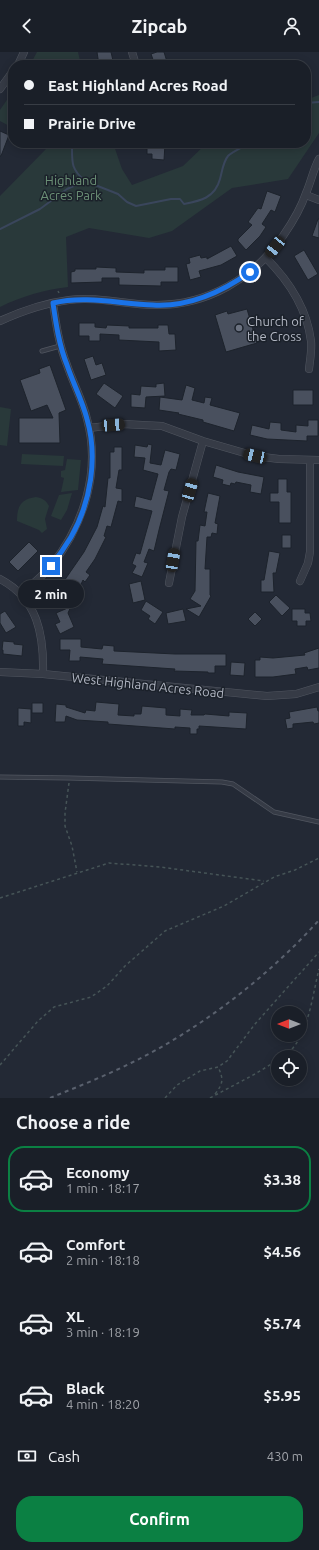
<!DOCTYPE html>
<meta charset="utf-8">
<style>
:root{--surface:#1a1f28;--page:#232730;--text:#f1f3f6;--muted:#9fa2a8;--line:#383d45;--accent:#0b8043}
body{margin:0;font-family:Ubuntu,sans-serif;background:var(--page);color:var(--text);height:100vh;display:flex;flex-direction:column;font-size:15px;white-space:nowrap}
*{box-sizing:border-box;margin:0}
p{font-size:13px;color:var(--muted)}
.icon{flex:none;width:22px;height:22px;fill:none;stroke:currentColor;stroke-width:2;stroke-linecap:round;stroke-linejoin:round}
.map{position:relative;height:1046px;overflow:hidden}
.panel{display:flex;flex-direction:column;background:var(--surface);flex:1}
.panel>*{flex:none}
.hud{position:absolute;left:8px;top:8px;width:303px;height:88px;border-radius:16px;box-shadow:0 2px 10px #0003,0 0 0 1px var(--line);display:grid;align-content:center;height:88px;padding:0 16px;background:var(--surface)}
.needle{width:26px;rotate:270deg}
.tools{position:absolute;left:271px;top:954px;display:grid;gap:8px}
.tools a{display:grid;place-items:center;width:36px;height:36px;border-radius:50%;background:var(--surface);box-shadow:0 2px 10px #0003,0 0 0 1px var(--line);font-size:20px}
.end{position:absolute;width:18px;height:18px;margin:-9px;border:5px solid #1a73e8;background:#fff;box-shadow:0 0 0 2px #fff}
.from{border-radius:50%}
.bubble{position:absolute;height:28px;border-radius:14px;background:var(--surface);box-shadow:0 2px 10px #0003,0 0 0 1px var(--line);font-size:13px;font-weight:700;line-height:28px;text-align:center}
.car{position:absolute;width:12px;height:24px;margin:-12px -6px;border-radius:5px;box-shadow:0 0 3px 1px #0007;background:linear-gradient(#222 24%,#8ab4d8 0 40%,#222 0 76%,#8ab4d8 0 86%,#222 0)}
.hud b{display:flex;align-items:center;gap:14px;height:38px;font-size:15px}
.hud b+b{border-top:1px solid var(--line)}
.hud i{width:10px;height:10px;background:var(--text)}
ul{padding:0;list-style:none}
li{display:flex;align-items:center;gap:12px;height:66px;margin:0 8px 6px;padding:0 8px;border:2px solid transparent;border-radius:16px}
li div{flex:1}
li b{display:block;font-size:15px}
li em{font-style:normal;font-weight:700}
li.selected{border-color:var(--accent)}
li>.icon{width:36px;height:36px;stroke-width:1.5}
h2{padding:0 16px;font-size:18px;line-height:48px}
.pay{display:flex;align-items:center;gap:10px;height:44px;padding:0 16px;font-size:15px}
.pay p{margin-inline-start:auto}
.action{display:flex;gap:8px;margin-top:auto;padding:8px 16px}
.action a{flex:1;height:46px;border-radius:16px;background:var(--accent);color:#fff;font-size:16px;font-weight:700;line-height:46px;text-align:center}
header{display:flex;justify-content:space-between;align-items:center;height:52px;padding:0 16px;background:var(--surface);font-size:18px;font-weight:700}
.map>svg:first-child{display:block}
.green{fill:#29393a}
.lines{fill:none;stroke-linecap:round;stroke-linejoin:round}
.stream{stroke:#3a465c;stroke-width:2}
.building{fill:#49505e;stroke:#1d232c}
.service-casing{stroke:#515660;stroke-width:5}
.minor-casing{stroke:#515660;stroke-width:8}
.path{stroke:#465457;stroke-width:1.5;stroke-dasharray:3 3;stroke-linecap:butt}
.service{stroke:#363b46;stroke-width:3.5}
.minor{stroke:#363b46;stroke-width:7}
.rail{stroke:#5a616e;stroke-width:2;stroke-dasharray:4 4;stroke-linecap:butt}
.route{stroke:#1a73e8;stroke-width:5}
.worship-dot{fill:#6b7280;stroke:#1b212a;stroke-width:1.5}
.labels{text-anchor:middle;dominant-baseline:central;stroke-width:3;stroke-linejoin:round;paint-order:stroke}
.park-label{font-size:13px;fill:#6b9076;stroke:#1b212a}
.poi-label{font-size:13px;fill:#b1b6c2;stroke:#1b212a;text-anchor:start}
.street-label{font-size:13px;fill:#b1b6c2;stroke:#1b212a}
</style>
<header><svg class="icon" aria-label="back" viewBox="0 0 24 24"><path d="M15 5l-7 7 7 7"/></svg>Zipcab<svg class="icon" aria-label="person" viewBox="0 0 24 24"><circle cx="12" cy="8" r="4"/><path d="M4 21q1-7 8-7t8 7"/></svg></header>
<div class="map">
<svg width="319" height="1046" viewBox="0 0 319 1046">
<rect width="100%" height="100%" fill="#232935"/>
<path class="green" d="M37,0H78L81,13H30Z
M13,39V76L0,69V58Z
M319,43V81L288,127L232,136L172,179L149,186L89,176L66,185L68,235C44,238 22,244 0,255V144L46,97L37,91H113L122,117L132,133L183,114L207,91H306V48Z
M0,355L11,357L7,394L0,393Z
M22,402L64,404L63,414L21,412Z
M67,407L81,408L78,438L61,440L64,426L61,425V419L65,418Z
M72,441L67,458L61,468L51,464L59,443Z
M36,445C42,446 46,448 49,454L45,467L47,477L42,481L39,478L17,469C17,454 21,447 36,445Z"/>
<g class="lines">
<path class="stream" d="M306,51L319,50
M66,91L72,93
M74,91L72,93C72,111 71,117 85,129
M0,177L40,157L67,137L85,129L118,142L127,150L136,154L171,147H180L184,152C200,149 215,146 220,127C222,120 223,110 228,104C232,100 245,94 250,91"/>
</g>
<path class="building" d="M97,0H111L114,13H99Z
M157,0H164L168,13H155L151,2Z
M0,79L9,83L1,104H0Z
M131,91L165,92L164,108L152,107V102H147V97L131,93Z
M267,139L281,144L275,160L271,158L262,172L266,175L260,184L246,198L238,189V187L252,173L248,170L258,156L261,157Z
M318,167H319V186L312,184Z
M231,194L237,204L221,213L199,219L201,225L190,228L186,212L190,211L189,206L200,203L201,206L207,205V207Z
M304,198L318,222L308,228L294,204Z
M96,215L116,216V220L144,221V218H165V215H178V230H161V234L119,233V226H102V230L71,231V220L75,219V217H96Z
M247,257L257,291L226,300L215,263L227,259L228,262Z
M79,271H95V275L106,276L107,273L129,274V276H158V273H168L169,282H175L176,298L159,299V290L119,288V283L100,282V289H89V284H79Z
M93,304L96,313L102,311L106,323L91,328L84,307Z
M50,313L66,358L59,361L60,391H19V366H53L47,353L31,359L20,328L40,321L39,317Z
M104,331L123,344L115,356L96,342Z
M164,331L165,344L146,345L145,356L131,355V342L140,343L141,334L156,335V332Z
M186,333L195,336L192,348L204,351L205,345L212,346L210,353L240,361L234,379L203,370V368L178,362L179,361L159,358L160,345L182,348Z
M293,338H313V353H293Z
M308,368H318V384H307V389L267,387L250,383L252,373L269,377L270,370L281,371V378L296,380V373L308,374Z
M148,392L152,393L150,411L161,413L165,398L180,402L176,418L171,417L169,420L164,438L169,439L159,478L154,499L149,497L144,510L148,511L142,525L132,521L136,514L132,512L136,501L140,502L152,459L134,455L136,444L151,448L158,422L143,418L145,406L134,405L135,393L147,395Z
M114,395H122V418H119L116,436L122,437V450L118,449L111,475L107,474L104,484L106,485L95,507L86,520L90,523L85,530L83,528L68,561L74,575L60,582L55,572L60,570L56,561L70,555L55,548L64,529L84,500L97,475L103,454L105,455L108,426H110V400H114Z
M216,413L238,420L264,425L261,442L250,440L251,433L236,430L235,432L231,431L230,434L222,432L223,428L213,425Z
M278,427H287V440H291V471H279V450H270V441H278Z
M208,441L220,444L215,471L218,472L217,482L212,481L211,485H207L205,517H210V543L211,544L199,565L186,557L201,554L190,547L195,539L196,489H198L200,473L205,474L207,460H204Z
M282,483H291V496H282Z
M29,490L38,499L18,519L9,510Z
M269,499L280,501L276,521H273L274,540H261V528H264Z
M141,529L145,548L133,551L129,532Z
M276,543L290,556L282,564L269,550Z
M146,549L163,560L155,572L148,567L150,564L141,558Z
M183,557L186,569L168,572L166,561Z
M292,557H305V561H310L311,569H306V574H297V569H292Z
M5,559L16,575L6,581L0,571V562Z
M255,560L262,567L255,574L248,567Z
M60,587H81V595L102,597L103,593L114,594V599L175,602H226V614H215V621H208V620L174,619L175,617L102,612L103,607L80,605V609H69L70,598H60Z
M3,589L14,590V592L23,593L22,604L3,602V598H2Z
M319,596V616L308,618L307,615L295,617L296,622L273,625H255V608H260V605L273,606L305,603L304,601Z
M231,610L245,611L244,624L230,623Z
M96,650L119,652L118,663L134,664V662H141L142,654L166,656V663L180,664V657L192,658L191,663H204L205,662L229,664V660L247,661L246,677L199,674V677H197V682H190V676L175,675V677L108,672V670L77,668L66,664L65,670H55L56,652L66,653V655L85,661L86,658L95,659Z
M32,651H43V661H32Z
M317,655L318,659H319V671L314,672L313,670L293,672V676L287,677L285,667L290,666L289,660Z
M18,656L31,657V671L24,670V674H18Z"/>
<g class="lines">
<defs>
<path id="service" d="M42,299L60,294
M0,725L70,726L222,730L233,732L274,760L319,770"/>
<path id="minor" d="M132,0L136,13
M18,13L24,0
M0,37L13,19
M306,143L319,148
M266,206C288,228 307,257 311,289C312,298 310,308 309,317
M0,269C22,259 45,251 69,248C97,244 127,253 154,253C207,254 254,226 283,184C292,171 301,156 306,141C311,130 313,118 319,107
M89,376L123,372L162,374L203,389L255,404L279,407L319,408
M0,527C38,547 44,583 43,622
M300,529L308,511L310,500V408
M169,531L182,465L203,389
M21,542C31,533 43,524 52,513C84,472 101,419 87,367C83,349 73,331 67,313C59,293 56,272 53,251
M0,620L43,622L267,644L296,642L319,635"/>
</defs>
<use href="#service" class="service-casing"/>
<use href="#minor" class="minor-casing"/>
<path class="path" d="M58,239L59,241
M69,731L65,761V774L72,794L77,820
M0,846L109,811L160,815L264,829
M283,1005C308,989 312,945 319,917
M0,1013L38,969L54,955L91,945L107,934L125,914L165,879L224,854L274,825L295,818L319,806
M215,1042C223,1032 224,1027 218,1015
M165,1046L177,1033L200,1019L218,1015L227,1009L255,972L319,900
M210,1046L255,1022L278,1008"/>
<use href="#service" class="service"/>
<use href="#minor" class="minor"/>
<path class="rail" d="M50,1046C77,1035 105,1024 131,1011C199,978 269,924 319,868"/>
</g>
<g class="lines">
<path class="route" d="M51,514C58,505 65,495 71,485C91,450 98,405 87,367C82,348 73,331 67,313C59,293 56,272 53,251C86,243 120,252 153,253C188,255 222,240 250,220"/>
</g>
<circle class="worship-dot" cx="239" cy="276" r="4"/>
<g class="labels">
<g class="park-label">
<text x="71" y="128">Highland<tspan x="71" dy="15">Acres Park</tspan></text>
</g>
<g class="poi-label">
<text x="247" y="269">Church of<tspan x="247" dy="15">the Cross</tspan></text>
</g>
<g class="street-label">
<text transform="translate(148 633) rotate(6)">West Highland Acres Road</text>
</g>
</g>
</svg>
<div class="tools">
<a><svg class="needle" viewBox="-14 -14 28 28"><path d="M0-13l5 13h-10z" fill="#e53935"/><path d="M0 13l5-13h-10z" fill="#9fa2a8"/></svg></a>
<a><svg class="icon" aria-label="locate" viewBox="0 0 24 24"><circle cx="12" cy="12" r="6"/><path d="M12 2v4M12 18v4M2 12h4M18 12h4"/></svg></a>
</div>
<i class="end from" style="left:250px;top:220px"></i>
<i class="end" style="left:51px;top:514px"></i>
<div class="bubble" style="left:18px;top:528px;width:66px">2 min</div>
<i class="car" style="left:275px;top:195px;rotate:218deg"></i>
<i class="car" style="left:113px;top:373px;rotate:86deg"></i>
<i class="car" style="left:255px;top:404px;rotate:283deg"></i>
<i class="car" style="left:190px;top:438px;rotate:16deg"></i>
<i class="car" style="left:173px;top:508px;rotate:10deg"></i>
<div class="hud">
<b><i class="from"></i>East Highland Acres Road</b>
<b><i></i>Prairie Drive</b>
</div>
</div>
<section class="panel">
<h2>Choose a ride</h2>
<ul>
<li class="selected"><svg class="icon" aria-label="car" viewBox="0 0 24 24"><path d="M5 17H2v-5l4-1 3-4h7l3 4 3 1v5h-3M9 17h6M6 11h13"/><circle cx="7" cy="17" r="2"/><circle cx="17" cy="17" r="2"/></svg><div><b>Economy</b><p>1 min · 18:17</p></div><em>$3.38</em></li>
<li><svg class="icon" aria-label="car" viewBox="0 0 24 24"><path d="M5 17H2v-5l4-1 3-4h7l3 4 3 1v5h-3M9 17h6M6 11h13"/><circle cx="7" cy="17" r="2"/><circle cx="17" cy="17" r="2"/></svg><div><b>Comfort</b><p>2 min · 18:18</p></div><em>$4.56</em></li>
<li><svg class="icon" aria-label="car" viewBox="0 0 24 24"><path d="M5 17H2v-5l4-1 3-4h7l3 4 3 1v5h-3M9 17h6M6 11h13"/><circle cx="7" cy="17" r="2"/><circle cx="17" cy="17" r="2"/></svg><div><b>XL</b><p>3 min · 18:19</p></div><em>$5.74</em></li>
<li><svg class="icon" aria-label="car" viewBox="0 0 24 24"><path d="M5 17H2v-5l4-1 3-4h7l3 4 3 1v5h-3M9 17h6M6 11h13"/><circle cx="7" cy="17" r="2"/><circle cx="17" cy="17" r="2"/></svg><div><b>Black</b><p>4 min · 18:20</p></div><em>$5.95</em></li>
</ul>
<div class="pay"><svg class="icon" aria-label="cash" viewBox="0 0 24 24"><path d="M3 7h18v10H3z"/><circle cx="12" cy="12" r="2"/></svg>Cash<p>430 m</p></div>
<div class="action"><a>Confirm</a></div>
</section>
